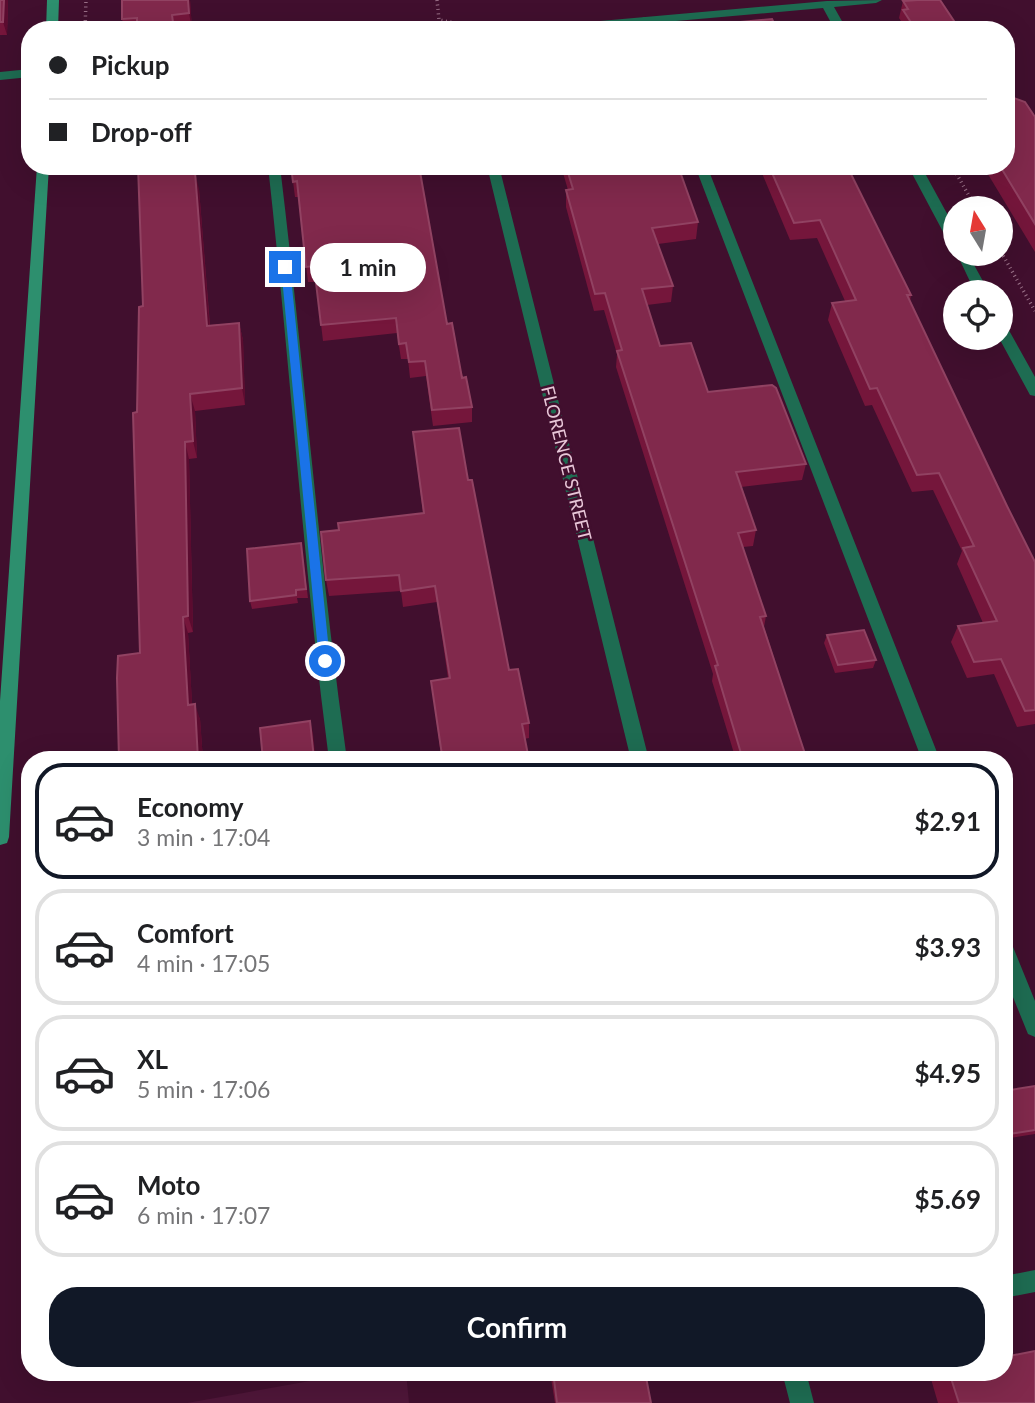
<!DOCTYPE html>
<meta charset="utf-8">
<style>
:root{--surface:#fff;--page:#f6f6f6;--text:#202124;--muted:#757577;--line:#e0e0e0;--accent:#111827}
body{margin:0;font-family:Lato,sans-serif;background:var(--page);color:var(--text);height:100vh;display:flex;flex-direction:column;font-size:26px;white-space:nowrap}
*{box-sizing:border-box;margin:0}
p{font-size:23px;color:var(--muted)}
.icon{flex:none;width:38px;height:38px;fill:none;stroke:currentColor;stroke-width:2;stroke-linecap:round;stroke-linejoin:round}
.map{position:relative;flex:1;overflow:hidden}
.side{position:absolute;left:21px;top:751px;width:992px;height:630px;display:flex;flex-direction:column;background:var(--surface);border-radius:28px;box-shadow:0 7px 28px #0002}
.side>*{flex:none}
.hud{position:absolute;left:21px;top:21px;width:994px;height:154px;border-radius:28px;box-shadow:0 7px 28px #0002;display:grid;align-content:center;height:154px;padding:0 28px;background:var(--surface)}
.needle{width:46px;rotate:349deg}
.controls{position:absolute;left:943px;top:196px;display:grid;gap:14px}
.controls a{display:grid;place-items:center;width:70px;height:70px;border-radius:50%;background:var(--surface);box-shadow:0 7px 28px #0002;font-size:35px}
.end{position:absolute;width:32px;height:32px;margin:-16px;border:9px solid #1a73e8;background:#fff;box-shadow:0 0 0 4px #fff}
.from{border-radius:50%}
.bubble{position:absolute;height:49px;border-radius:24px;background:var(--surface);box-shadow:0 7px 28px #0002;font-size:23px;font-weight:700;line-height:49px;text-align:center}
.hud b{display:flex;align-items:center;gap:24px;height:66px;font-size:26px}
.hud b+b{border-top:2px solid var(--line)}
.hud i{width:18px;height:18px;background:var(--text)}
ul{padding:12px 0 0;list-style:none}
li{display:flex;align-items:center;gap:21px;height:116px;margin:0 14px 10px;padding:0 14px;border:4px solid var(--line);border-radius:28px}
li div{flex:1}
li b{display:block;font-size:26px}
li em{font-style:normal;font-weight:700}
li.active{border-color:var(--accent)}
li>.icon{width:63px;height:63px;stroke-width:1.5}
.button{display:flex;gap:14px;margin-top:auto;padding:14px 28px}
.button a{flex:1;height:80px;border-radius:28px;background:var(--accent);color:#fff;font-size:28px;font-weight:700;line-height:80px;text-align:center}
.map>svg:first-child{display:block}
.built{fill:#4f1639}
.lines{fill:none;stroke-linecap:round;stroke-linejoin:round}
.path{stroke:#997087;stroke-width:3.5;stroke-dasharray:1 3.5;stroke-linecap:butt}
.service{fill:#1e6c52;fill-rule:evenodd}
.minor{fill:#1e6c52;fill-rule:evenodd}
.secondary{fill:#2d8f6e;fill-rule:evenodd}
.wall{fill:#75163b}
.shaded-wall{fill:#5b0b2f}
.building{fill:#81294c;stroke:#914262;stroke-width:2}
.route{fill:#1a73e8}
.labels{text-anchor:middle;dominant-baseline:central;stroke-width:5;stroke-linejoin:round;paint-order:stroke}
.street-label{font-size:18px;fill:#e8c7d8;stroke:#410f2e}
</style>
<div class="map">
<svg width="1035" height="1403" viewBox="0 0 1035 1403">
<rect width="100%" height="100%" fill="#410f2e"/>
<path class="built" d="M360,1372H406L409,1403H187Z"/>
<g class="lines">
<path class="path" d="M437,0L439,20L456,23L458,30
M85,30L86,0
M952,166L976,208
M1001,252L1035,311"/>
<path class="service" d="M644,17L648,18L654,30H642L638,20Z
M268,166H280C304,364 319,562 347,760H329C303,562 290,364 268,166Z
M695,166H707L940,760H922Z
M1004,939L1011,942L1035,1001V1037L1028,1034L1004,975Z
M1035,1270V1292L1004,1298V1276Z"/>
<path class="minor" d="M882,0L876,3L834,7L847,30H835L823,8L574,30H526L532,27L827,1Z
M30,69V77L0,80V72Z
M487,166H499L649,760H631Z
M908,166H921L956,230V247L949,243Z
M956,252L968,254L989,292H975Z
M1001,323L1006,325L1035,377V396L1030,395L999,338Z
M782,1372H806L814,1403H790Z"/>
<path class="secondary" d="M47,0H59L58,30H46Z
M37,166H49L9,837L7,843L0,845V701Z"/>
</g>
<path class="wall" d="M0,0H8L7,35H0Z
M122,0H190L192,30H125L122,19Z
M903,1L960,30H901L899,27L901,21L899,18Z
M1011,97L1035,117V252L983,166H1006Z
M291,166L447,324L472,407V422L433,426L426,376L410,378L408,359H401L397,333L323,341L316,282H308L298,197H295Z
M561,166H678L698,222L696,239L658,244L673,286L671,302L647,305L660,346L708,392L806,464L802,480L741,487L756,530L753,546L743,547L766,616L764,627L807,760H736L712,681L713,674L616,367L617,354L604,310L594,311L566,207V190H568Z
M759,166H847L911,295L910,301L1007,506L1035,562V724L1017,727L994,674L967,678L951,642L958,626L983,623L957,564L962,551L933,490L912,492L872,405L865,406L828,320L832,303L845,301L817,238L790,240Z
M188,173L199,189L210,325L239,323L243,340L245,405L195,411L197,458L189,459L193,632L188,633L192,704L200,719L203,760H119L140,653L137,412L143,306Z
M413,432L468,480L509,670L529,723V738L441,755L431,681L448,678L437,602L403,607L401,591L329,596L326,580L339,530L423,513Z
M301,543L308,598H297L298,603L252,609L250,601Z
M827,635L876,660L873,668L835,673L824,643Z
M1035,1086V1134L1004,1139V1091Z
M156,1372H179L160,1376Z
M550,1372H645L651,1403H555Z
M941,1372H1004L1035,1403H938L931,1379Z"/>
<path class="shaded-wall" d="M4,0H8L7,35L3,22Z
M188,0H190L192,30L189,13Z
M195,172L199,189L211,343L207,326Z
M239,323L243,340L245,405L242,388Z
M190,394L195,411L197,458L193,441Z
M185,442L189,459L193,632L188,616Z
M183,617L188,633L193,720L188,705Z
M195,704L200,719L203,760H198Z
M310,721L313,733L316,760L314,759Z"/>
<path class="building" d="M0,0H4L3,22H0Z
M122,0H188L189,13L172,15L174,30H137V18L122,19Z
M918,0H940L960,30H916L903,10L908,9L903,1Z
M772,19L777,30H743L739,22Z
M1006,90L1011,97L1025,102L1035,117V224L1000,166H1006Z
M138,166H185V173L195,172L207,326L239,323L242,388L190,394L193,441L185,442L188,616L183,617L188,705L195,704L198,760H119L117,678L118,656L140,653L133,413L137,412L139,307L143,306Z
M291,166H419L447,324L452,323L462,378L466,377L472,407L432,410L425,361L409,362L406,343L399,344L396,318L321,325L314,266L306,267L297,181L293,182Z
M566,166H678L698,222L652,228L673,286L642,289L660,346L691,343L708,392L772,385L776,388L806,464L736,472L756,530L738,533L766,616L760,617L807,760H743L715,666L718,665L617,351L622,350L605,293L595,294L566,190L573,189Z
M769,166H847L911,295H907L1007,506L1035,562V710L1025,711L1001,659L974,662L958,626L997,621L963,548L974,546L939,473L917,475L877,388L870,389L832,303L856,300L820,220L794,223Z
M459,428L468,480H472L509,670L518,669L529,723L522,724L529,760H438V756L442,755L431,681L450,678L435,586L401,591L399,575L326,580L321,532L339,530L338,523L424,513L413,432Z
M301,543L306,589L296,590V595L250,601L247,549Z
M864,630L876,660L838,665L827,635Z
M310,721L314,759L263,760L260,728Z
M1035,1086V1130L1009,1134L1004,1121V1091Z
M1035,1351V1403H959L949,1372H1004V1357Z
M553,1372H645L651,1403H557Z"/>
<path class="route" d="M285,264L290,267L330,661L325,666L319,661L281,267Z"/>
<g class="labels">
<g class="street-label">
<text transform="translate(567 463) rotate(76)">FLORENCE STREET</text>
</g>
</g>
</svg>
<div class="controls">
<a><svg class="needle" viewBox="-14 -14 28 28"><path d="M0-13l5 13h-10z" fill="#e53935"/><path d="M0 13l5-13h-10z" fill="#757577"/></svg></a>
<a><svg class="icon" aria-label="locate" viewBox="0 0 24 24"><circle cx="12" cy="12" r="6"/><path d="M12 2v4M12 18v4M2 12h4M18 12h4"/></svg></a>
</div>
<i class="end from" style="left:325px;top:661px"></i>
<i class="end" style="left:285px;top:267px"></i>
<div class="bubble" style="left:310px;top:243px;width:116px">1 min</div>
<div class="hud">
<b><i class="from"></i>Pickup</b>
<b><i></i>Drop-off</b>
</div>
<section class="side">
<ul>
<li class="active"><svg class="icon" aria-label="car" viewBox="0 0 24 24"><path d="M5 17H2v-5l4-1 3-4h7l3 4 3 1v5h-3M9 17h6M6 11h13"/><circle cx="7" cy="17" r="2"/><circle cx="17" cy="17" r="2"/></svg><div><b>Economy</b><p>3 min · 17:04</p></div><em>$2.91</em></li>
<li><svg class="icon" aria-label="car" viewBox="0 0 24 24"><path d="M5 17H2v-5l4-1 3-4h7l3 4 3 1v5h-3M9 17h6M6 11h13"/><circle cx="7" cy="17" r="2"/><circle cx="17" cy="17" r="2"/></svg><div><b>Comfort</b><p>4 min · 17:05</p></div><em>$3.93</em></li>
<li><svg class="icon" aria-label="car" viewBox="0 0 24 24"><path d="M5 17H2v-5l4-1 3-4h7l3 4 3 1v5h-3M9 17h6M6 11h13"/><circle cx="7" cy="17" r="2"/><circle cx="17" cy="17" r="2"/></svg><div><b>XL</b><p>5 min · 17:06</p></div><em>$4.95</em></li>
<li><svg class="icon" aria-label="car" viewBox="0 0 24 24"><path d="M5 17H2v-5l4-1 3-4h7l3 4 3 1v5h-3M9 17h6M6 11h13"/><circle cx="7" cy="17" r="2"/><circle cx="17" cy="17" r="2"/></svg><div><b>Moto</b><p>6 min · 17:07</p></div><em>$5.69</em></li>
</ul>
<div class="button"><a>Confirm</a></div>
</section>
</div>
